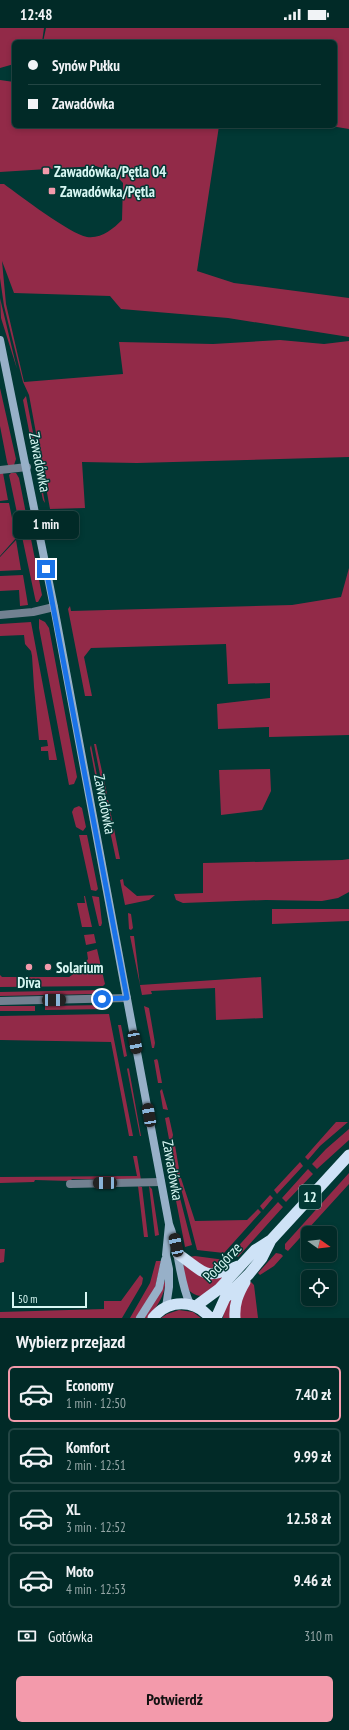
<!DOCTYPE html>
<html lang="pl">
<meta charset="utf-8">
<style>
:root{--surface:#012a27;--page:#0f3633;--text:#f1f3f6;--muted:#96a7a7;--line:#234644;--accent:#f39aab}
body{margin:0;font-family:"PT Sans Narrow",sans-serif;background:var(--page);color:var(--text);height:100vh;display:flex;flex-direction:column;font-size:15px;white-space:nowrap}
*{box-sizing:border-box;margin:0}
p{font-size:13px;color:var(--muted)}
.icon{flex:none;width:22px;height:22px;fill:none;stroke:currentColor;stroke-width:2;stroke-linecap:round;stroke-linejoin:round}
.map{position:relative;height:1290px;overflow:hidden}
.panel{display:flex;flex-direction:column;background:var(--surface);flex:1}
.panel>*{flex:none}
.top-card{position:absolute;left:12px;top:12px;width:325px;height:88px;border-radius:6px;box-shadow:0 2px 6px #0003,0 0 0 1px var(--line);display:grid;align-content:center;height:88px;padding:0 16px;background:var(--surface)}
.needle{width:26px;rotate:104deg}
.fabs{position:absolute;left:301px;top:1198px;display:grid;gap:8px}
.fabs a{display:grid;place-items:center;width:36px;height:36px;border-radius:6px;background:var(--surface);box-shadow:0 2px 6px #0003,0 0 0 1px var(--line);font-size:20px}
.scale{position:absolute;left:12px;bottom:10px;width:75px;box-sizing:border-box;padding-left:4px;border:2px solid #d7f7f3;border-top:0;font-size:11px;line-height:14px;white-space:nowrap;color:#d7f7f3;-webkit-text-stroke:3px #013834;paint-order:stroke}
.end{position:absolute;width:18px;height:18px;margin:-9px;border:5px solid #1a73e8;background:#fff;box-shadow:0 0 0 2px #fff}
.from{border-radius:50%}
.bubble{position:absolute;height:28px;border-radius:6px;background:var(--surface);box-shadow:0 2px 6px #0003,0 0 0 1px var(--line);font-size:13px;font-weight:800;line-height:28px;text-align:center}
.car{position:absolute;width:12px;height:24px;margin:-12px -6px;border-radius:5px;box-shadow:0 0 3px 1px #0007;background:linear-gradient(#222 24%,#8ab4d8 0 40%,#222 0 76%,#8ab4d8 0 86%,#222 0)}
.top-card b{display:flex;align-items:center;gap:14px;height:38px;font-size:15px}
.top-card b+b{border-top:1px solid var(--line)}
.top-card i{width:10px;height:10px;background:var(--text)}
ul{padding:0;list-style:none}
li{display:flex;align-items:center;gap:12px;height:56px;margin:0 8px 6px;padding:0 8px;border:2px solid var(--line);border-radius:6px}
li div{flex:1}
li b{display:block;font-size:15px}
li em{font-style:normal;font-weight:800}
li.current{border-color:var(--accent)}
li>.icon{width:36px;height:36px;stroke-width:1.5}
h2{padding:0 16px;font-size:18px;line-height:48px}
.pay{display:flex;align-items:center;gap:10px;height:44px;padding:0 16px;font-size:15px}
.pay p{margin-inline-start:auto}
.cta{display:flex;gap:8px;margin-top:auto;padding:8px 16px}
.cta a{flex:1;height:46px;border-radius:6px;background:var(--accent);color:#111;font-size:16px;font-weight:800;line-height:46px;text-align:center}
.status{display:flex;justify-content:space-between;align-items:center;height:28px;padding:0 20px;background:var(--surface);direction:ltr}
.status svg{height:11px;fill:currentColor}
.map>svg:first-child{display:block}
.green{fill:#922a48}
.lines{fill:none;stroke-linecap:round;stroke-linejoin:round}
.minor{stroke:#728191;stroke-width:8}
.secondary{stroke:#97b0c8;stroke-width:8}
.trunk{stroke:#cee2f6;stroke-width:11}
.route{stroke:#1a73e8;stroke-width:5}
.poi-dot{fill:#f39aab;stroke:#013834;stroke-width:1.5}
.labels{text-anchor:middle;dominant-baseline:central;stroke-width:3;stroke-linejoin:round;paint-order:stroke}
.shield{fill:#013834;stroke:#97beba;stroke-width:1}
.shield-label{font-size:14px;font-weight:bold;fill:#d7f7f3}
.poi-label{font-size:15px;font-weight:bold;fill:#d7f7f3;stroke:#013834;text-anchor:start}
.street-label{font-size:15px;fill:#d7f7f3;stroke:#013834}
</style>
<div class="status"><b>12:48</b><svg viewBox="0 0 49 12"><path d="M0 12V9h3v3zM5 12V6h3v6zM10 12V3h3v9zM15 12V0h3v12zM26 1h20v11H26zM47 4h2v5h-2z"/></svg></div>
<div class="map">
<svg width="349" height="1290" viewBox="0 0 349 1290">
<rect width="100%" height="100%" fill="#013834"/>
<path class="green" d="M0,0H44L42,14H14V36L0,40Z
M46,0H349V101L331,98H335V14H43Z
M0,52L14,54V98H219L197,243L234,255L349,270V309L228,290L121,281L110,268L14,265L2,233L6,276L24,354L123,346L119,314L213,316L280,312L324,316L349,313V429L137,435L82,434L85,480L50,481L29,367L23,354L4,278L0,250V156H4C19,167 70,206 87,209C101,211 113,201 122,192L123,155L114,145L96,138L0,144Z
M0,270L17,341L1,290Z
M0,360L16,431L14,437H8L7,434L0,398Z
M26,368L35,415L31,413L23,372Z
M35,422L45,475L43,472L33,425Z
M0,445H3L8,472L0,473Z
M11,445H16L19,450L42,567L38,574H36L35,570L9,447Z
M0,475H9L16,510L0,528Z
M16,512L21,542L0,543V529Z
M349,540V707L269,709V699L218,701L217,676L270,670V655L228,656L226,616L91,620L84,629L92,668H85L68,581L70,578L71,583L292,577L341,569Z
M23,547L28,577L20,578L19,562L0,563V548Z
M39,591L45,594L49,600L77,749L74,756L69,757L39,600Z
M31,594L57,732H49L48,723H41V719L48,718L47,712H39L34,659L32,628L31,623L25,616L24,607L0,608V596Z
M94,716H96L107,766L104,767Z
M91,717L101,768L99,767L90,720Z
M270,741L271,763L262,782L221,787L219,742Z
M108,772L113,796L108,797L104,773Z
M79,778L82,780L86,799L83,803L76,799L72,784L74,780Z
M114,801L120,831H116L110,803Z
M79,807H87L98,861L96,863L91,862Z
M349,831V864L338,870L322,873L266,872L183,875L176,872L174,866L203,865V835L342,832Z
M123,851L124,857L137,868L155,867L149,872L125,877L120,852Z
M84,868H85L92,899H82L77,875H85Z
M92,868L99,869L102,895L101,898H99Z
M272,881H349V893L272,896Z
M128,885L131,886L133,900L131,902L129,901Z
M94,906L96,915L86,917L84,907Z
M130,908H134L140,957L261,949L263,990L216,992L215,960L151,963L152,966L142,967Z
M97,921L105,956L103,958L0,959V947L2,949H69L78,943L88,931L87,924Z
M103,962L101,965L94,966L0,968V964Z
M104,977H106L107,981L45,982V978Z
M0,978H35V983H0Z
M144,978L149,980L155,1015L154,1020H152Z
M109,986L133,1108H129L111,1014L0,1012V988Z
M118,997H121L127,1028L124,1029Z
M157,1031L158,1033L162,1055H158L154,1032Z
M128,1040L129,1041L141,1108H140L127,1041Z
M162,1061L168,1082L163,1081L160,1063Z
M169,1089L173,1107L172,1111H169L165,1090Z
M336,1094H348L320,1118L308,1132L305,1129Z
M349,1101V1112L317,1141L312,1136L326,1121Z
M175,1117L180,1147L195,1193L247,1192L258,1181L261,1184L224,1225L197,1222L170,1118Z
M167,1119L192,1217L185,1219L166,1121Z
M133,1128H137L141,1152L72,1151L70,1153L35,1152L34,1154L0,1155V1149L137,1148Z
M300,1134L303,1138L277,1166L274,1162Z
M308,1141L313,1146L286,1174L282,1170Z
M349,1145V1156L288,1223L285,1221V1216Z
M138,1158L142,1159L148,1209H144Z
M149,1158L152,1161L159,1207L155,1208Z
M270,1167L273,1170L263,1182L260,1178Z
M278,1174L283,1179L238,1229L232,1225Z
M0,1221H5L4,1234L0,1235Z
M276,1225L281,1226L283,1228L274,1238L260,1247L258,1245Z
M195,1228L225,1232L231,1235C215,1247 203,1240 189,1229Z
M156,1233H161L155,1260L136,1290H130L150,1255Z
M183,1234L227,1248L202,1268C183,1267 184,1248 183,1234Z
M140,1247L143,1250L142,1256L122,1290H0V1284L104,1281V1273H121Z
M166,1249C165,1268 159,1275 148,1290H144L162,1261Z
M251,1254L254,1257L258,1290H239C238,1278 243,1263 251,1254Z
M235,1264L232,1290H223L224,1282Z
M179,1282L193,1284L201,1290H161L167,1286Z"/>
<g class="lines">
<path class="minor" d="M0,442L27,439
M0,587L33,584L54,579
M0,973L127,970
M70,1156L161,1154"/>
<path class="secondary" d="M0,312L54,579L169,1196C180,1222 178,1250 190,1276
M166,1279L169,1259V1241L166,1227L169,1197
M140,1290L159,1260L165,1232"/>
<path class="trunk" d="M178,1226C206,1245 203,1253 238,1238
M196,1278L219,1261L255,1222L271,1212
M153,1290C168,1271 195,1271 210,1290
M216,1290L225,1270L249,1246L262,1230L271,1212L349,1127
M235,1290C234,1276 238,1266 245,1254"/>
</g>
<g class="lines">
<path class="route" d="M46,541L127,970L102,971"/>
</g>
<g class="poi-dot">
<rect x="42" y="139" width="8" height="8" rx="2"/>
<rect x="48" y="159" width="8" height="8" rx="2"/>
<circle cx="29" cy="939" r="4"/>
<circle cx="48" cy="939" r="4"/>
</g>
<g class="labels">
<rect class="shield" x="299" y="1157" width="22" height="24" rx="3"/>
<g class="shield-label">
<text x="310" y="1169">12</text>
</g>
<g class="poi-label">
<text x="54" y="143">Zawadówka/Pętla 04</text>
<text x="60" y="163">Zawadówka/Pętla</text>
<text x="56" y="939">Solarium</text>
<text x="29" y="954" text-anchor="middle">Diva</text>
</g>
<g class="street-label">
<text transform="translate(40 434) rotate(79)">Zawadówka</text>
<text transform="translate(105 776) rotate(79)">Zawadówka</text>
<text transform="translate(173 1142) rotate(80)">Zawadówka</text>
<text transform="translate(222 1234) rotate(-46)">Podgórze</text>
</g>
</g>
</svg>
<div class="fabs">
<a><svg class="needle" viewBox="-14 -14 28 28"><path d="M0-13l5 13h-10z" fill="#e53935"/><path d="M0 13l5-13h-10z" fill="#96a7a7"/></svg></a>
<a><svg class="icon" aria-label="locate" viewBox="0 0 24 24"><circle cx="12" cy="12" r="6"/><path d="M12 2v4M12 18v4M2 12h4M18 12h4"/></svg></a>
</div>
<div class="scale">50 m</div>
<i class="end from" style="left:102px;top:971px"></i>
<i class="end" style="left:46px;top:541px"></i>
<div class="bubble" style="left:13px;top:483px;width:66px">1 min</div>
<i class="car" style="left:54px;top:972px;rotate:89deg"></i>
<i class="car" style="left:135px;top:1014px;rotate:169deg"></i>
<i class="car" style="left:149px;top:1087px;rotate:350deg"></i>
<i class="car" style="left:105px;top:1155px;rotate:270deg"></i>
<i class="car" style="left:176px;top:1217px;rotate:348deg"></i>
<div class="top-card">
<b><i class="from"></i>Synów Pułku</b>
<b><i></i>Zawadówka</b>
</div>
</div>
<section class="panel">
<h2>Wybierz przejazd</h2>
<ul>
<li class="current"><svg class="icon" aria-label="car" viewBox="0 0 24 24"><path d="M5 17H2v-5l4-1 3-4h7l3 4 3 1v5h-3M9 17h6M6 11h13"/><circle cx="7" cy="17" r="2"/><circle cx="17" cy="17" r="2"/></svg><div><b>Economy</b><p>1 min · 12:50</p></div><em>7.40 zł</em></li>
<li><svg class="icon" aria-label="car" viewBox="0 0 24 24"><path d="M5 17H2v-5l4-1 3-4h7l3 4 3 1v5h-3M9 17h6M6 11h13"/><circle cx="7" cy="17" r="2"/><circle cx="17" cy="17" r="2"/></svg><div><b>Komfort</b><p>2 min · 12:51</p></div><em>9.99 zł</em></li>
<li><svg class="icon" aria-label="car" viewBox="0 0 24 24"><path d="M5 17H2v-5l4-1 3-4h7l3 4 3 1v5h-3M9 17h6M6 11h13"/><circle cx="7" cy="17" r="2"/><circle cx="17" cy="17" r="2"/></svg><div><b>XL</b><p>3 min · 12:52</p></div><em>12.58 zł</em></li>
<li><svg class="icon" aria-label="car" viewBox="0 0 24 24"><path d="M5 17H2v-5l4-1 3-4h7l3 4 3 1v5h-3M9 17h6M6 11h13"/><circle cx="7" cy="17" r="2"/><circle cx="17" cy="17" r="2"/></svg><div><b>Moto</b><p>4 min · 12:53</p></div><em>9.46 zł</em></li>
</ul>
<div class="pay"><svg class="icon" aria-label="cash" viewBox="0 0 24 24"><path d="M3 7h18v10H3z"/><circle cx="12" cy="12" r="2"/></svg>Gotówka<p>310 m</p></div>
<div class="cta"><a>Potwierdź</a></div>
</section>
